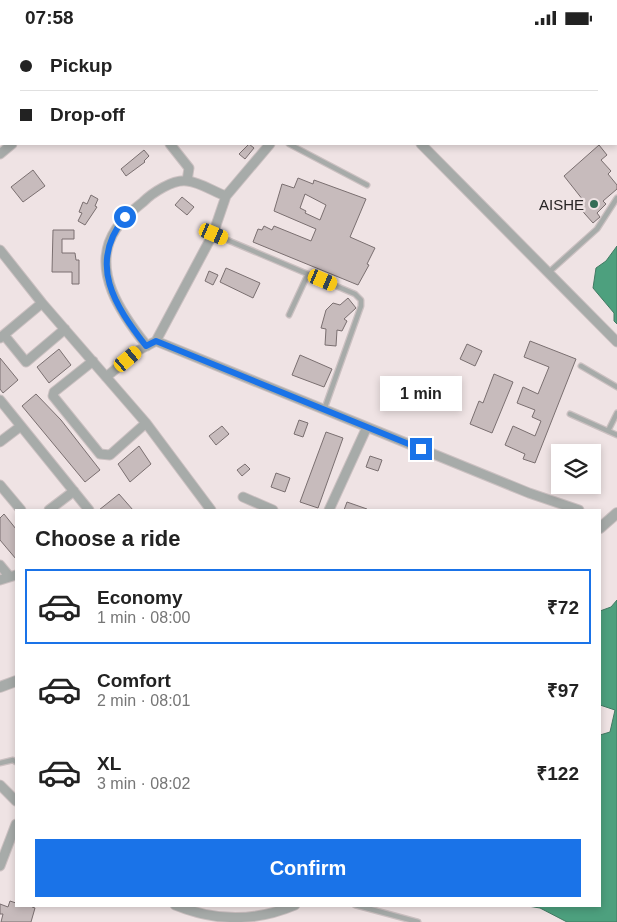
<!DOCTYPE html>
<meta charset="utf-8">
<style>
:root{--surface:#fff;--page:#f6f6f6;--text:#222;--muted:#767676;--line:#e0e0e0;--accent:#1a73e8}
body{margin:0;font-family:Helvetica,sans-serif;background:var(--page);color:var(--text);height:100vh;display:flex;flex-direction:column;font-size:19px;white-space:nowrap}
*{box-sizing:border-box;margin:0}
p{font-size:16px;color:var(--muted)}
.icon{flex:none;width:28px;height:28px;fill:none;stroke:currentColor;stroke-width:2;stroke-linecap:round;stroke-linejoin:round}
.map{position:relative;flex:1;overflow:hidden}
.drawer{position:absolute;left:15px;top:474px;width:586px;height:398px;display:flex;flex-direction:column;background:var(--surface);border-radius:0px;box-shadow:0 2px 8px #0003}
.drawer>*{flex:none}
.guide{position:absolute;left:0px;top:0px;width:618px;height:110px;box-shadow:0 2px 8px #0003;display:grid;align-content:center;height:110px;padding:0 20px;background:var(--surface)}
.fabs{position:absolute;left:551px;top:409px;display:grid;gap:10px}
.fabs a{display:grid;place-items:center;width:50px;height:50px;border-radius:0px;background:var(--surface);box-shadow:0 2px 8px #0003;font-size:25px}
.end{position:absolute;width:22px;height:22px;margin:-11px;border:6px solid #1a73e8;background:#fff;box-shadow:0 0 0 2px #fff}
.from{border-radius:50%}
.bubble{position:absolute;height:35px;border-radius:0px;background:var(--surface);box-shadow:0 2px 8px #0003;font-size:16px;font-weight:800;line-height:35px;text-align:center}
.car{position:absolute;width:15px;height:30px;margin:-15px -8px;border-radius:6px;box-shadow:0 0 4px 1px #0007;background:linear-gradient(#f5c518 24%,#345 0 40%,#f5c518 0 76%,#345 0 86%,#f5c518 0)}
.guide b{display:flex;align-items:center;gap:18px;height:48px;font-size:19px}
.guide b+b{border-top:1px solid var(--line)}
.guide i{width:12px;height:12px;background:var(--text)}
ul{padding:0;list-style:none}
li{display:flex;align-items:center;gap:15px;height:75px;margin:0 10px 8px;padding:0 10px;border:2px solid transparent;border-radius:0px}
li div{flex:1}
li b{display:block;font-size:19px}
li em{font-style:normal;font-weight:800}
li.selected{border-color:var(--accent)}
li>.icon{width:45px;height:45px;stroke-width:1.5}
h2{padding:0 20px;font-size:22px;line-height:60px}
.cta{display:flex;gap:10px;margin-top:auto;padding:10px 20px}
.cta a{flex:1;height:58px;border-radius:0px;background:var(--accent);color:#fff;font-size:20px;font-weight:800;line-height:58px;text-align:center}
.status{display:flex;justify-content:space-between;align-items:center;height:35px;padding:0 25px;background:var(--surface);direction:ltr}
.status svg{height:14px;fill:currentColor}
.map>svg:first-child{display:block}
.built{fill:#e9d4d6}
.water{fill:#4da07e;stroke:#427a63}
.building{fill:#c7bbbc;stroke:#7a6f70;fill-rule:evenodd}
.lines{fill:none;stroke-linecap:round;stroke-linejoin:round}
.service-casing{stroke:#cbc0c1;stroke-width:7}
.minor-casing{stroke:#cbc0c1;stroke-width:11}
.tertiary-casing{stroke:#cbc0c1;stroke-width:12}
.service{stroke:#a7aba9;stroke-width:4.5}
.minor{stroke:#a7aba9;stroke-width:9}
.tertiary{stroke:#a7aba9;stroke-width:10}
.route{stroke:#1a73e8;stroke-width:6}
.poi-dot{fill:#346d56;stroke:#efe3e4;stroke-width:2}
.labels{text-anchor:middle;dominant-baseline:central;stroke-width:4.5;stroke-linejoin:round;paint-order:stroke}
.poi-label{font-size:15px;fill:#272323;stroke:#efe3e4;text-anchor:end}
</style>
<div class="status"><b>07:58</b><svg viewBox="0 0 49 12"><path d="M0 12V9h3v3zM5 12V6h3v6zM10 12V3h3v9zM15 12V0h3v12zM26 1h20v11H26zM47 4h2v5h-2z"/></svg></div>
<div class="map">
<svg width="617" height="887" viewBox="0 0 617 887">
<rect width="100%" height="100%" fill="#efe3e4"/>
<path class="built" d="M334,0H467L335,1Z"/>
<path class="water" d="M617,211V289L614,286V278L593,253L596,233L606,226Z
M617,565V887H567L540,873L522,870H600V700L610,697L615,675L600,670V576L611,572Z"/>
<path class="building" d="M249,109L254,113L245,124L239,119Z
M599,110L607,120L601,125L611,136L608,139L617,150V154L603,166L606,169L597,178L600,182L593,188L577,170L583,165L564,141Z
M144,115L149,121L144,126L145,127L126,141L121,134Z
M33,135L45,151L23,167L11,152Z
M298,143L313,149L314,145L366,164L350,202L375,213L367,229L369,230L358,250L253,207L258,194L262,195L264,191L272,195L274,191L311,206L316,194L274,176L282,149L294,153ZM305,159L326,170L320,185L305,178L306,176L300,173Z
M91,160L98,164L95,171L97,172L85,190L78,186L82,178L79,177L83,167L87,169Z
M182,162L194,172L187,180L175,170Z
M53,195H74V204H62V218H75L76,225H79V249H72V237H52Z
M226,233L260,248L253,263L220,247Z
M209,236L218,240L213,250L205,246Z
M348,263L356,273L344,284L347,286L342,296L337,295L336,311L325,310L326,294L321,293L326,275L333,268L340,270Z
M530,306L576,324L535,428L523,424L525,419L505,410L513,391L535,401L541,386L532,382L535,375L517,368L523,352L538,359L549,332L524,322Z
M467,309L482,316L475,331L460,324Z
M59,314L71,330L49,348L37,332Z
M300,320L332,334L324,352L292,340Z
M0,323L18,345L3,358L0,354Z
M494,339L513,347L492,398L470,389L479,366L483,368Z
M36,359L61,385L100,435L85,447L22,371Z
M299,385L308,388L303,402L294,399Z
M222,391L229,399L216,410L209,401Z
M326,397L343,403L318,473L300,467Z
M139,411L151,429L130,447L118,429Z
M370,421L382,425L378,436L366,432Z
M245,429L250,434L242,441L237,435Z
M276,438L290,443L285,457L271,452Z
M119,459L133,475H99Z
M347,467L367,474V475H344Z
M4,479L16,494V524L0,505V483Z
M10,866L16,868V870H33L32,872L35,873L31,887H1L3,879H0V869L8,872Z"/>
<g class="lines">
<defs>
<path id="service" d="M289,109L367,150
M213,199L355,259L361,265V271L324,375
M548,238L597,194L617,163
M289,280L308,239
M581,331L617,352
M570,379L617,400
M608,396L617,378
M0,728L13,725L16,727
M355,870L418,887"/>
<path id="minor" d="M32,0L33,1
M97,0L98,1
M315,0L316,1
M58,1L59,0
M142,1L144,0
M0,50L1,49
M170,109L189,133L187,146
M421,109L617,307
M0,119L12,109
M0,215L42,268L146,388L211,475
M4,300L26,327L65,294
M0,303L42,268
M156,306L213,199L226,161L270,109
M147,311C122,280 89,234 116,194C123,183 133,175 143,167C152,158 173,144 187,146C200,147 214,157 226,161
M93,326L54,357L53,361L100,419L110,420L146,388
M106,342L139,315L156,306L529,458L579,475
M0,365L89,475
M0,407L21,391
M0,450L21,475
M243,462L273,475
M49,475L74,456
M329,475L367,392
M0,530L9,541
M0,545L16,540
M0,750L16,766
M0,831L16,789
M175,870C216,887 255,887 295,870"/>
<path id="tertiary" d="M600,493L617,478
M0,652L16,646"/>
</defs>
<use href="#service" class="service-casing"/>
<use href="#minor" class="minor-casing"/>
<use href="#tertiary" class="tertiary-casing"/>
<use href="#service" class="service"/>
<use href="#minor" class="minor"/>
<use href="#tertiary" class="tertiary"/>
</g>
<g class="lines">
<path class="route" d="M125,182C87,229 115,271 146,311L156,306L421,414"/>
</g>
<circle class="poi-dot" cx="594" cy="169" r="5"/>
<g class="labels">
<g class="poi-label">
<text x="584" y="169">AISHE</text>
</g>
</g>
</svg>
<div class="fabs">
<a><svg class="icon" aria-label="layers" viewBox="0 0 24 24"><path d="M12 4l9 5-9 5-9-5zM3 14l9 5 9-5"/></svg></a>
</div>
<i class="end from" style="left:125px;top:182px"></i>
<i class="end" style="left:421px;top:414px"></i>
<div class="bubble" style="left:380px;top:341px;width:82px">1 min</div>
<i class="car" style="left:214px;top:199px;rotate:113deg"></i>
<i class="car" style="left:323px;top:245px;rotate:113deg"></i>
<i class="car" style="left:128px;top:324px;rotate:50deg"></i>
<div class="guide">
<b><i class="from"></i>Pickup</b>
<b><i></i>Drop-off</b>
</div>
<section class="drawer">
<h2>Choose a ride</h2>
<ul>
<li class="selected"><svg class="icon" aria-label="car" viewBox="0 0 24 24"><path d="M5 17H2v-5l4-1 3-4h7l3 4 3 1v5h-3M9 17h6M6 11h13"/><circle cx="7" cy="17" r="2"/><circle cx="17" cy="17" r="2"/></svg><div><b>Economy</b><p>1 min · 08:00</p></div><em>₹72</em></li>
<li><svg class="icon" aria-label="car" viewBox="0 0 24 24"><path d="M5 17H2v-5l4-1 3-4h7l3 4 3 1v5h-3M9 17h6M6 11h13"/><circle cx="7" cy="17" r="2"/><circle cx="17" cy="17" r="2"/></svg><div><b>Comfort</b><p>2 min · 08:01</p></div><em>₹97</em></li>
<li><svg class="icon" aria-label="car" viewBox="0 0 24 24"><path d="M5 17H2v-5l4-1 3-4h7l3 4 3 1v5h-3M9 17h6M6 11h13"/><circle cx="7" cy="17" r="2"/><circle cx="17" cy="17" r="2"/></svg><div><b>XL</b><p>3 min · 08:02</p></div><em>₹122</em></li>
</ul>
<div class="cta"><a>Confirm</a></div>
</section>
</div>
